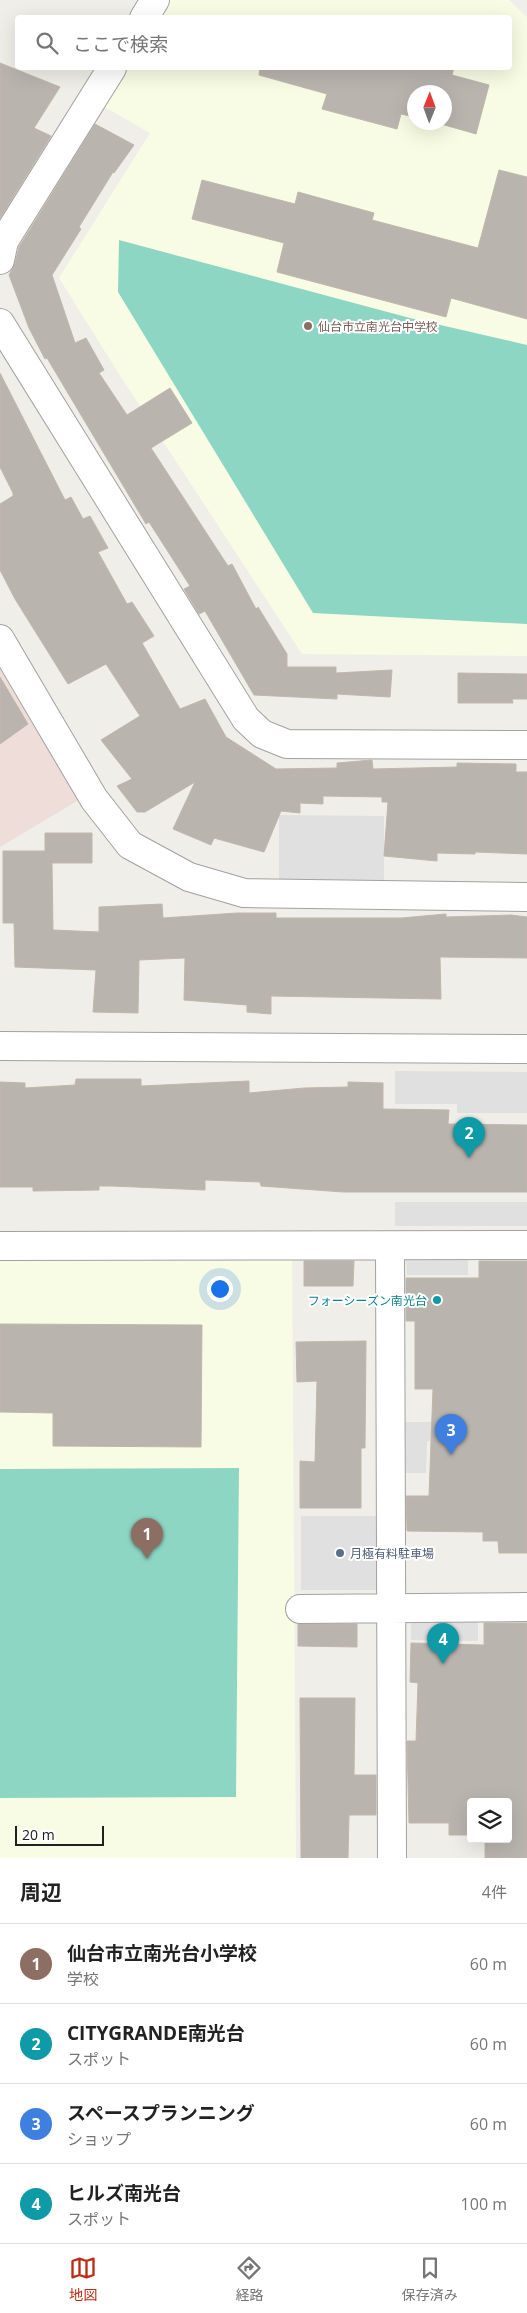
<!DOCTYPE html>
<html lang="ja">
<head>
<meta charset="utf-8">
<style>
  :root { --surface:#fff; --page:#f6f6f6; --text:#222; --muted:#767676; --line:#e0e0e0; --accent:#bb2c15 }
  body { margin:0; font-family:"Open Sans","Noto Sans JP",sans-serif; background:var(--page); color:var(--text) }
  .controls { position:absolute; right:15px; bottom:15px; display:grid; overflow:hidden; border-radius:5px; box-shadow:0 5px 20px #0002 }
  .controls button { width:45px; height:45px; display:grid; place-items:center; padding:0; border:0; border-bottom:1px solid var(--line); background:var(--surface); color:var(--text); font:25px sans-serif }
  .compass { position:absolute; left:407px; top:85px; width:45px; height:45px; border-radius:50%; background:var(--surface); box-shadow:0 5px 20px #0002; rotate:1deg }
  .scale { position:absolute; left:15px; bottom:12px; width:89px; box-sizing:border-box; padding-left:5px; border:2px solid #202020; border-top:0; font-size:14px; line-height:18px; white-space:nowrap; color:#202020; -webkit-text-stroke:4px #fff; paint-order:stroke }
  .you { position:absolute; left:219px; top:1288px; width:18px; height:18px; margin:-12px; border:4px solid #fff; border-radius:50%; background:#1a73e8; box-shadow:0 0 0 8px #1a73e833 }
  .badge { display:grid; place-items:center; width:32px; height:32px; border-radius:50%; background:var(--accent); color:#fff; font-size:16px; font-weight:700 }
  .pin { position:absolute; translate:-50% -41px; filter:drop-shadow(0 1px 2px #0008) }
  .pin::after { content:''; position:absolute; top:26px; width:18px; height:15px; background:inherit; clip-path:polygon(0 0,100% 0,50% 100%) }
  .list { margin:0; padding:0; list-style:none }
  h2 { display:flex; justify-content:space-between; align-items:center; height:65px; margin:0; padding:0 20px; font-size:21px }
  h2 small { font-size:16px; font-weight:400; color:var(--muted) }
  .list li { display:grid; grid-template-columns:32px 1fr auto; gap:15px; align-items:center; box-sizing:border-box; height:80px; padding:0 20px; border-top:1px solid var(--line) }
  .list b { display:block; font-size:19px; white-space:nowrap }
  .list p { margin:0; font-size:16px; white-space:nowrap; color:var(--muted) }
  .list em { font-size:16px; font-style:normal; color:var(--muted) }
  .icon { flex:none; width:28px; height:28px; fill:none; stroke:currentColor; stroke-width:2; stroke-linecap:round; stroke-linejoin:round }
  .map { position:relative; flex:none; width:527px; height:1858px; overflow:hidden }
  .search { position:absolute; background:var(--surface); box-shadow:0 5px 20px #0002; left:15px; right:15px; top:15px; height:55px; display:flex; align-items:center; gap:12px; box-sizing:border-box; padding:0 18px; border-radius:5px; color:var(--muted); font-size:19px }
  .sheet { height:385px; background:var(--surface) }
  nav { display:flex; justify-content:space-around; align-items:center; box-sizing:border-box; height:70px; border-top:1px solid var(--line); background:var(--surface); font-size:14px; color:var(--muted) }
  nav a { display:grid; justify-items:center; gap:2px }
  nav .on { color:var(--accent) }
  .map>svg:first-child { display:block }
  .commercial { fill:#eeddd9 }
  .education { fill:#f9fce4; fill-rule:evenodd }
  .pitch { fill:#8ed6c4 }
  .parking { fill:#e0e0e0 }
  .building { fill:#b9b4ae; stroke:#c0b7ac }
  .lines { fill:none; stroke-linecap:round; stroke-linejoin:round }
  .minor-casing { stroke:#a1a1a1; stroke-width:30 }
  .minor { stroke:#fff; stroke-width:28 }
  .education-dot { fill:#8d6e63; stroke:#fff; stroke-width:2 }
  .culture-dot { fill:#0f9aa8; stroke:#fff; stroke-width:2 }
  .service-dot { fill:#5c6f8a; stroke:#fff; stroke-width:2 }
  .labels { text-anchor:middle; dominant-baseline:central; stroke-width:4; stroke-linejoin:round; paint-order:stroke }
  .education-label { font-size:12px; fill:#785e54; stroke:#fff; text-anchor:start }
  .culture-label { font-size:12px; fill:#0d838f; stroke:#fff; text-anchor:end }
  .service-label { font-size:12px; fill:#4e5e75; stroke:#fff; text-anchor:start }
</style>
</head>
<body>
<div class="map">
<svg width="527" height="1858" viewBox="0 0 527 1858">
  <rect width="100%" height="100%" fill="#f0eee8"/>
  <path class="commercial" d="M0,661L82,798L0,847Z"/>
  <path class="education" d="M168,0H509L527,17V656L302,654L119,374L59,278L150,133L103,106L127,68H510V18L157,17ZM414,92H444V122H414Z
    M292,1257L296,1858H0V1260Z"/>
  <path class="pitch" d="M119,240L410,318L527,345V624L313,613L118,292Z
    M239,1468L236,1797L0,1798V1469Z"/>
  <path class="parking" d="M279,815L384,816V883L279,882Z
    M395,1071L527,1072V1113H457V1104H395Z
    M395,1202H527V1226H395Z
    M406,1256H468V1275H407Z
    M402,1422H446V1441H427L426,1473H401Z
    M301,1516H380V1590H301Z
    M411,1617H478V1641L411,1640Z"/>
  <path class="building" d="M0,63L60,87L34,128L51,136L0,218Z
    M260,68H454L452,75L489,85L476,134L434,122H444V92H414V117L401,114L397,129L322,109L327,94L259,75Z
    M95,124L134,145L114,173L113,172L79,227L81,229L52,275L75,343L86,338L104,370L99,373L127,415L170,388L192,423L151,448L228,566L232,564L256,609L258,607L287,654V667H336V673L392,670L390,697L337,694V699L254,695L205,611L199,614L184,589L190,586L149,522L146,524L47,358L45,359L29,328L9,275L15,263L19,247Z
    M499,170L527,177V319L451,298L446,317L277,272L284,243L192,219L202,180L295,204L298,192L374,213L372,220L478,248Z
    M0,373L65,500L71,497L83,519L90,516L108,548L98,552L127,604L132,602L154,636L142,643L180,709L205,699L226,737L276,769L337,768V763L372,760L373,769L457,767V763L516,764V772H527V854L475,852V854L437,853V861L384,856L388,802H382V797L323,796V804L300,803V813L281,811L264,852L214,838L211,845L173,829L195,782L145,812H137L117,786L132,779L101,740L140,716L106,664L68,684L15,599L0,570V504L13,496V493L0,467Z
    M458,673L527,674V699H512L513,703H458Z
    M0,677L28,724L0,744Z
    M45,833H92V863H52L53,930L99,932V907L162,904L163,918L237,913H276V918H401L446,914V917L511,915L527,917V958L440,957L441,999L271,996V1014L247,1012V1005L184,1000L185,958L139,960L138,1013L93,1012L96,970L15,967L14,923H3V851H45Z
    M76,1079H141V1086L249,1081V1093L304,1088L348,1087V1082L383,1083V1109L449,1110L448,1124L527,1125V1192H343L261,1186L260,1182L205,1180V1190L112,1186H99V1190L33,1191V1187H0V1082L25,1083V1088L75,1085Z
    M304,1261H354L353,1286H304Z
    M479,1261H527V1553H499L498,1541H483V1532L407,1531L406,1496H429L433,1389H415V1321H406V1278H479Z
    M0,1324L202,1325L201,1447L53,1446V1413L0,1412Z
    M366,1341L365,1448H361V1508H300V1461L315,1462L317,1381L297,1382L296,1342Z
    M484,1623H527V1858H485V1839H508V1802H471V1835H449V1823H409L407,1741H416L418,1683L410,1682L411,1643L484,1645Z
    M298,1624H357V1647L298,1646Z
    M300,1698H355L354,1775H376V1815H349L348,1858H301Z"/>
  <g class="lines">
    <defs>
      <path id="minor" d="M144,18L155,0
        M0,260L4,241L112,68
        M0,323L246,719L262,734L287,744L527,745
        M0,639L94,799L130,845L189,877L244,893L527,897
        M0,1046L527,1049
        M0,1246L527,1245
        M390,1246L392,1858
        M300,1609L527,1607"/>
    </defs>
    <use href="#minor" class="minor-casing"/>
    <use href="#minor" class="minor"/>
  </g>
  <circle class="education-dot" cx="308" cy="326" r="5"/>
  <circle class="culture-dot" cx="437" cy="1300" r="5"/>
  <circle class="service-dot" cx="340" cy="1553" r="5"/>
  <g class="labels">
    <g class="education-label">
      <text x="318" y="326">仙台市立南光台中学校</text>
    </g>
    <g class="culture-label">
      <text x="427" y="1300">フォーシーズン南光台</text>
    </g>
    <g class="service-label">
      <text x="350" y="1553">月極有料駐車場</text>
    </g>
  </g>
</svg>
<div class="controls">
<button><svg class="icon" aria-label="layers" viewBox="0 0 24 24"><path d="M12 4l9 5-9 5-9-5zM3 14l9 5 9-5"/></svg></button>
</div>
<svg class="compass" viewBox="-18 -18 36 36"><path d="M0-13l5 13h-10z" fill="#e53935"/><path d="M0 13l5-13h-10z" fill="#767676"/></svg>
<div class="scale">20 m</div>
<div class="you"></div>
<div class="pin badge" style="left:147px;top:1559px;background:#8d6e63">1</div>
<div class="pin badge" style="left:469px;top:1158px;background:#0f9aa8">2</div>
<div class="pin badge" style="left:451px;top:1455px;background:#3f7fe0">3</div>
<div class="pin badge" style="left:443px;top:1664px;background:#0f9aa8">4</div>
<div class="search"><svg class="icon" aria-label="search" viewBox="0 0 24 24"><circle cx="10" cy="10" r="6"/><path d="M15 15l6 6"/></svg>ここで検索</div>
</div>
<section class="sheet">
<h2>周辺<small>4件</small></h2>
<ul class="list">
<li><span class="badge" style="background:#8d6e63">1</span><div><b>仙台市立南光台小学校</b><p>学校</p></div><em>60 m</em></li>
<li><span class="badge" style="background:#0f9aa8">2</span><div><b>CITYGRANDE南光台</b><p>スポット</p></div><em>60 m</em></li>
<li><span class="badge" style="background:#3f7fe0">3</span><div><b>スペースプランニング</b><p>ショップ</p></div><em>60 m</em></li>
<li><span class="badge" style="background:#0f9aa8">4</span><div><b>ヒルズ南光台</b><p>スポット</p></div><em>100 m</em></li>
</ul>
</section>
<nav>
<a class="on"><svg class="icon" aria-label="map" viewBox="0 0 24 24"><path d="M3 6l6-2 6 2 6-2v14l-6 2-6-2-6 2zM9 4v14M15 6v14"/></svg>地図</a>
<a><svg class="icon" aria-label="directions" viewBox="0 0 24 24"><path d="M12 3l9 9-9 9-9-9zM9 14v-3h6M13 9l2 2-2 2"/></svg>経路</a>
<a><svg class="icon" aria-label="saved" viewBox="0 0 24 24"><path d="M7 4h10v16l-5-4-5 4z"/></svg>保存済み</a>
</nav>
</body>
</html>
